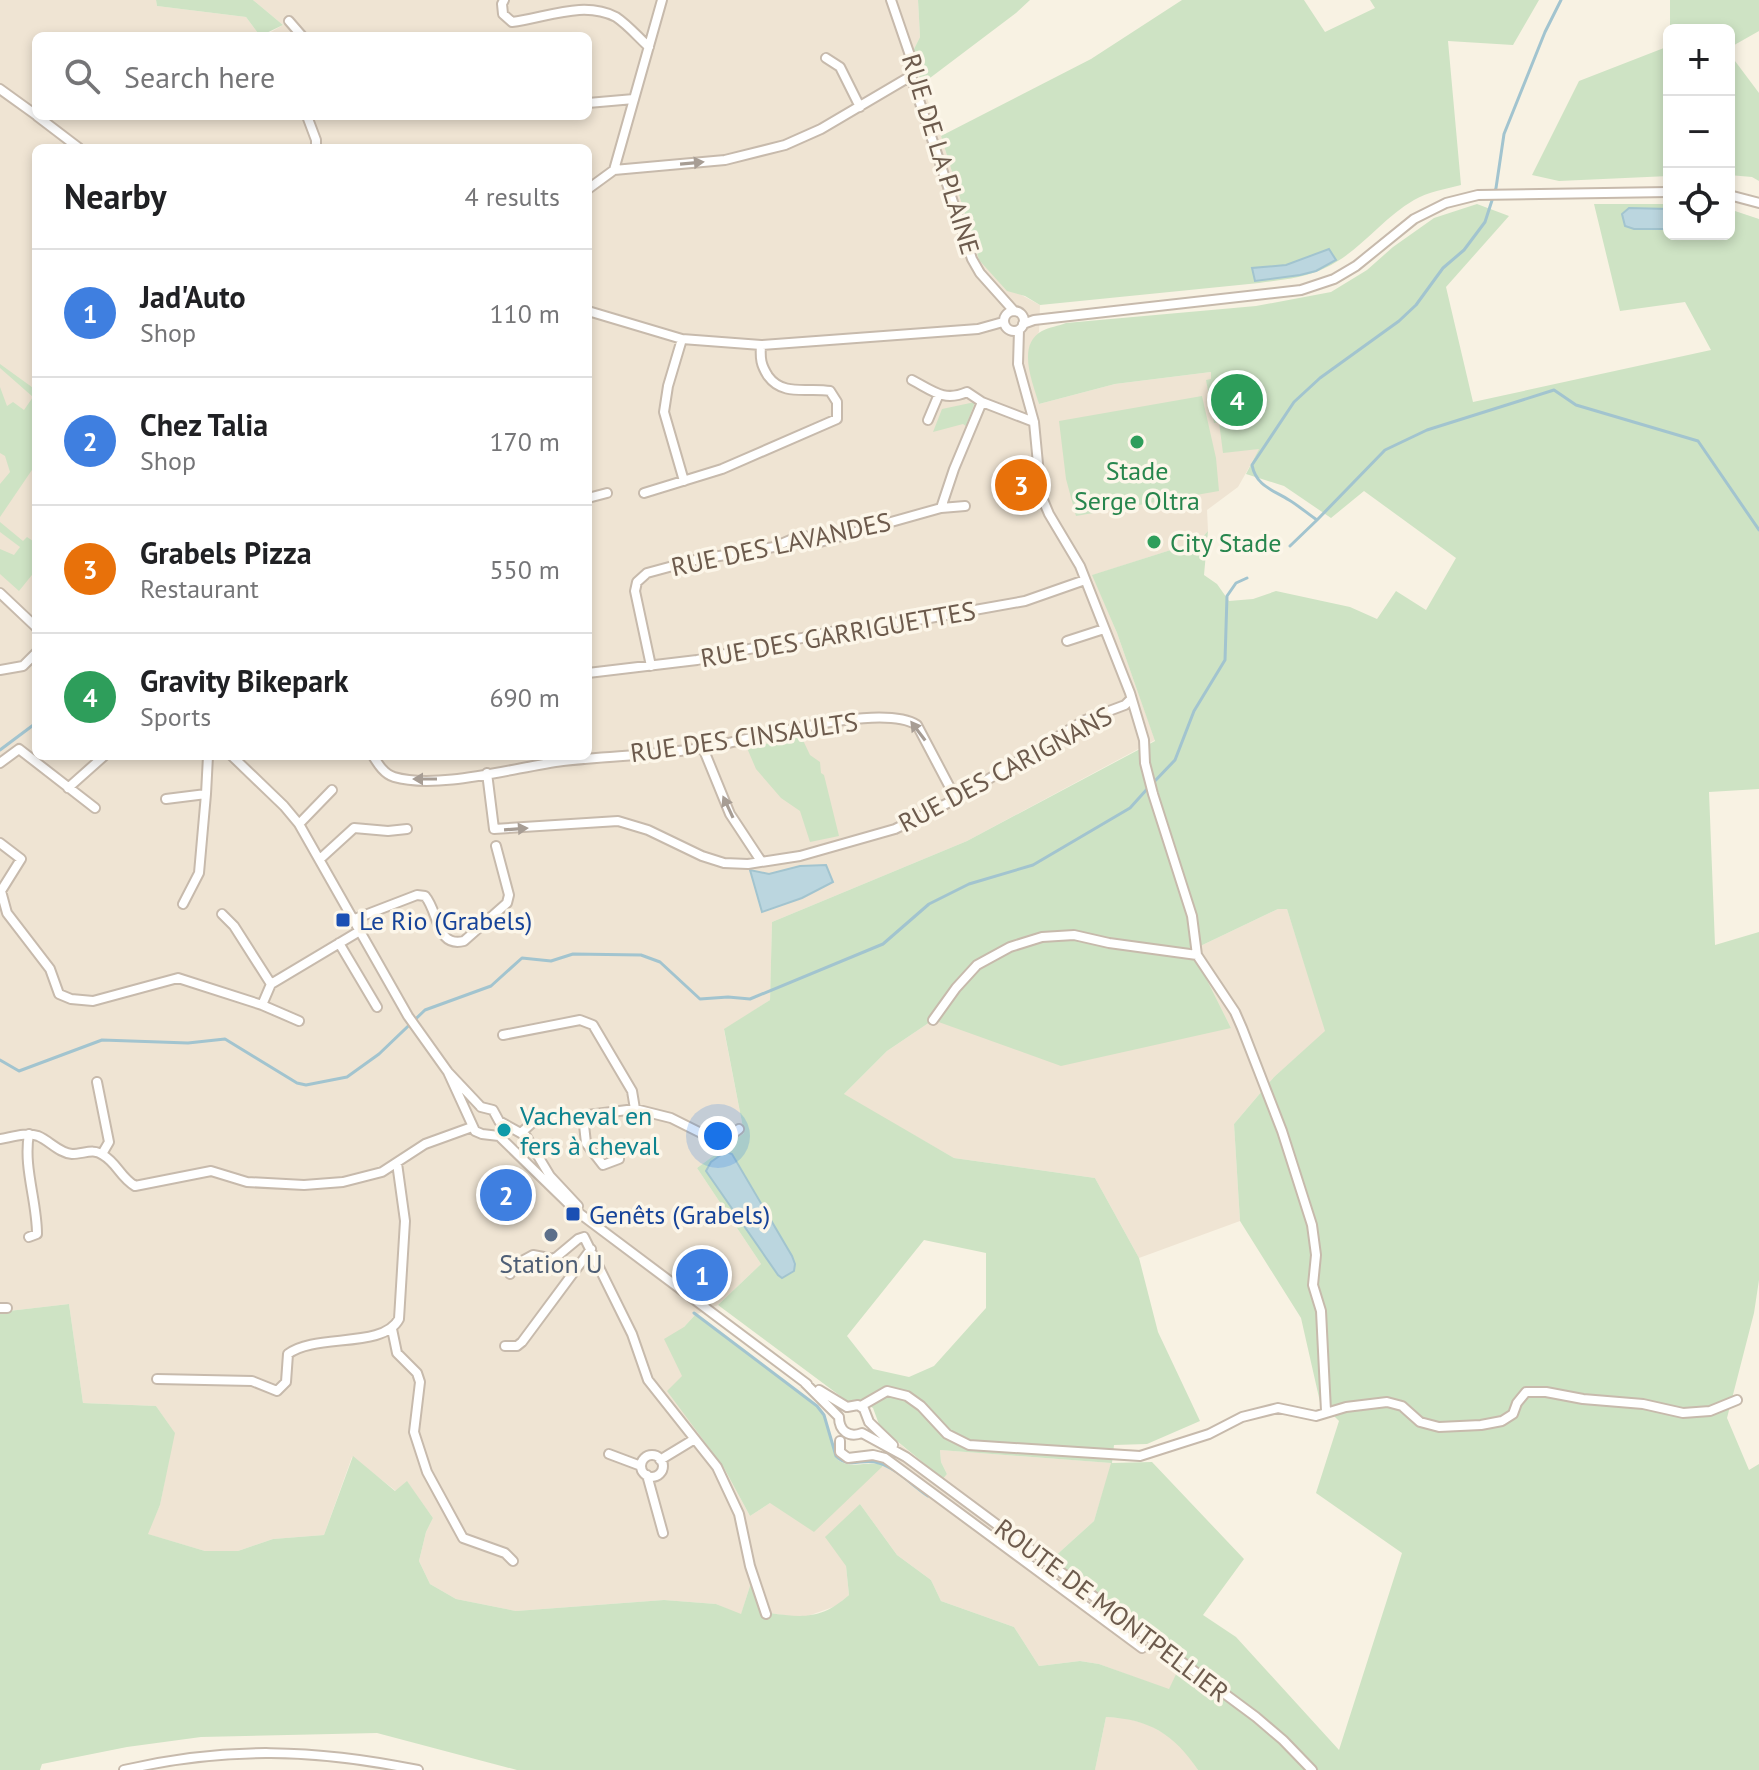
<!DOCTYPE html>
<html lang="en">
<head>
<meta charset="utf-8">
<style>
  :root { --surface:#fff; --page:#f6f6f6; --text:#202124; --muted:#757577; --line:#e0e0e0; --accent:#db2777 }
  body { margin:0; font-family:"PT Sans",sans-serif; background:var(--page); color:var(--text) }
  .controls { position:absolute; right:24px; top:24px; display:grid; overflow:hidden; border-radius:12px; box-shadow:0 4px 12px #0003 }
  .controls button { width:72px; height:72px; display:grid; place-items:center; padding:0; border:0; border-bottom:2px solid var(--line); background:var(--surface); color:var(--text); font:40px sans-serif }
  .you { position:absolute; left:718px; top:1136px; width:28px; height:28px; margin:-20px; border:6px solid #fff; border-radius:50%; background:#1a73e8; box-shadow:0 0 0 12px #1a73e833 }
  .badge { display:grid; place-items:center; width:52px; height:52px; border-radius:50%; background:var(--accent); color:#fff; font-size:26px; font-weight:700 }
  .pin { position:absolute; translate:-50% -50%; border:4px solid #fff; box-shadow:0 2px 8px #0006 }
  .list { margin:0; padding:0; list-style:none }
  h2 { display:flex; justify-content:space-between; align-items:center; height:104px; margin:0; padding:0 32px; font-size:34px }
  h2 small { font-size:26px; font-weight:400; color:var(--muted) }
  .list li { display:grid; grid-template-columns:52px 1fr auto; gap:24px; align-items:center; box-sizing:border-box; height:128px; padding:0 32px; border-top:2px solid var(--line) }
  .list b { display:block; font-size:30px; white-space:nowrap }
  .list p { margin:0; font-size:26px; white-space:nowrap; color:var(--muted) }
  .list em { font-size:26px; font-style:normal; color:var(--muted) }
  .icon { flex:none; width:44px; height:44px; fill:none; stroke:currentColor; stroke-width:2; stroke-linecap:round; stroke-linejoin:round }
  .map { position:relative; flex:none; width:1759px; height:1770px; overflow:hidden }
  .search { position:absolute; background:var(--surface); box-shadow:0 4px 12px #0003; left:32px; top:32px; width:560px; height:88px; display:flex; align-items:center; gap:20px; box-sizing:border-box; padding:0 28px; border-radius:12px; color:var(--muted); font-size:30px }
  .panel { position:absolute; background:var(--surface); box-shadow:0 4px 12px #0003; left:32px; top:144px; width:560px; height:616px; border-radius:12px }
  .map>svg:first-child { display:block }
  .residential { fill:#efe4d3; fill-rule:evenodd }
  .green { fill:#cee3c4; fill-rule:evenodd }
  .water { fill:#bbd6df; stroke:#a2c4cf; stroke-width:2 }
  .lines { fill:none; stroke-linecap:round; stroke-linejoin:round }
  .stream { stroke:#a2c4cf; stroke-width:3 }
  .minor-casing { stroke:#c7baac; stroke-width:12 }
  .minor { stroke:#fff; stroke-width:8 }
  .oneway { fill:#a79d94 }
  .leisure-dot { fill:#2e9e5b; stroke:#fcf6e9; stroke-width:3 }
  .transit-dot { fill:#1a4fb4; stroke:#fcf6e9; stroke-width:3 }
  .culture-dot { fill:#0f9aa8; stroke:#fcf6e9; stroke-width:3 }
  .service-dot { fill:#5c6f8a; stroke:#fcf6e9; stroke-width:3 }
  .labels { text-anchor:middle; dominant-baseline:central; stroke-width:7; stroke-linejoin:round; paint-order:stroke }
  .street-label { font-size:26px; fill:#6d5b4d; stroke:#fcf6e9 }
  .leisure-label { font-size:26px; fill:#27864d; stroke:#fcf6e9 }
  .transit-label { font-size:26px; fill:#164399; stroke:#fcf6e9; text-anchor:start }
  .culture-label { font-size:26px; fill:#0d838f; stroke:#fcf6e9; text-anchor:start }
  .service-label { font-size:26px; fill:#4e5e75; stroke:#fcf6e9 }
</style>
</head>
<body>
<div class="map">
<svg width="1759" height="1770" viewBox="0 0 1759 1770">
  <rect width="100%" height="100%" fill="#f8f2e3"/>
  <path class="residential" d="M0,0H156L157,6L246,17L260,36H36V116H588V36H264L283,25L253,0H918L920,37L911,55L941,136L979,260L1016,292L1040,305L1039,332L1030,345V367L1039,404L1115,384L1211,372L1260,448L1238,487L1207,510L1208,531L1199,541L1093,575L1117,633L1155,740L967,841L772,922L770,1000L724,1030L744,1133L697,1168L761,1264L718,1305L695,1315L684,1327L682,1377L724,1468L750,1516L770,1503L884,1466L900,1444L943,1479L947,1474L941,1462L940,1450L1112,1463L1094,1521L1052,1559L1185,1655L1169,1690L1099,1664L1080,1661L1039,1666L1014,1627L941,1601L931,1580L897,1555L860,1504L846,1566L849,1595L836,1606L802,1618L770,1613L750,1586L741,1615L716,1604L664,1600L516,1611L456,1599L430,1584L419,1561L426,1532L433,1518L407,1482L396,1491L352,1457L324,1535L273,1539L238,1551H205L147,1534L160,1505L174,1432L156,1406L83,1403L69,1304L0,1312ZM36,148H588V756H36Z
    M1278,909H1287L1326,1031L1274,1077L1234,1124L1240,1221L1139,1258L1095,1178L954,1158L843,1095L887,1051L933,1020L1231,1028L1192,950Z
    M1106,1717L1126,1718L1149,1725L1170,1737L1184,1749L1198,1770H1095Z"/>
  <path class="green" d="M156,0H253L283,25L260,36L246,17L157,6Z
    M918,0H1030L1016,13L922,84L911,55L920,37Z
    M1182,0H1304L1325,32L1375,8L1370,0H1539L1513,45L1448,41L1461,185C1445,189 1428,192 1414,200C1381,219 1360,252 1325,268C1305,278 1281,280 1259,283L1040,305L1025,296L1007,291L979,260L941,136L1091,59Z
    M1670,0H1759V31L1729,48V30H1670Z
    M1669,46V176L1559,181L1532,175L1579,81Z
    M1729,53L1759,93V181L1752,177L1729,175Z
    M1477,204L1509,216L1446,287L1473,402L1711,350L1685,302L1620,311L1594,204H1669V234H1729V209L1759,219V789L1709,792L1715,945L1759,932V1280L1754,1313L1727,1418L1749,1470L1759,1464V1770H1198C1174,1734 1149,1719 1106,1717L1095,1770H517L377,1733L201,1737L127,1747L42,1764L40,1770H0V1312L69,1304L83,1403L156,1406L175,1433L160,1505L148,1534L205,1551H238L273,1539L324,1535L353,1456L395,1491L407,1481L433,1518L426,1532L419,1561L430,1584L456,1599L516,1611L664,1600L716,1604L741,1614L750,1586H761L770,1613C804,1618 822,1619 849,1595L846,1566L825,1537L860,1504L897,1555L931,1580L941,1601L1014,1627L1039,1666L1080,1661L1099,1664L1169,1689L1185,1655L1052,1559L1094,1521L1111,1463L940,1450L941,1462L947,1474L943,1479L880,1427L873,1408L861,1401H847L718,1305L761,1264L697,1168L744,1133L724,1029L770,1000L772,922L967,841L1155,741L1117,633L1092,575L1199,541L1208,531L1204,575L1217,584L1229,601L1253,599L1276,591L1350,607L1377,619L1396,591L1426,610L1456,558L1364,491L1331,518L1284,486L1246,474L1259,449L1223,453L1219,422L1214,423L1206,380L1211,379V372L1115,384L1039,404C1033,383 1016,345 1042,331C1049,327 1059,326 1066,323L1256,306L1331,292L1367,270L1393,247L1434,218ZM1278,909H1287L1325,1031L1274,1077L1234,1124L1240,1221L1301,1318L1320,1402L1339,1421L1316,1493L1402,1553L1339,1750L1236,1637L1203,1615L1244,1559L1152,1462L1112,1463L1114,1445L1147,1444L1200,1421L1158,1332L1139,1258L1095,1178L954,1158L844,1094L887,1051L933,1020L1061,1066L1231,1028L1192,950ZM924,1240L986,1253V1308L934,1366L909,1377L873,1369L847,1336Z
    M0,364L36,390V464L0,517V484L10,472L5,456L0,453V387L7,406L13,402L24,410L33,397L0,368Z
    M1202,396L1216,458L1219,491L1076,516L1066,479L1059,421Z
    M975,402L966,426L963,424L933,432L942,409Z
    M0,522L23,541L27,537L36,543V570L19,591L0,574V549L14,555L20,547L0,532Z
    M801,736L810,755L820,762L821,773L824,775L839,836L810,842L800,811L781,798L756,769L747,748Z
    M695,1315L816,1406L823,1415L838,1460C852,1470 868,1460 884,1465L814,1532L770,1503L750,1516L724,1468L667,1391L682,1376L664,1339L684,1327Z"/>
  <path class="water" d="M1629,208L1669,209V229H1634L1625,226L1622,214Z
    M1329,249L1336,260L1316,271L1300,275L1255,281L1252,268L1286,265Z
    M826,865L833,882L802,898L762,912L750,870L769,874L800,866Z
    M725,1152L732,1154L792,1256L795,1264L794,1271L782,1278L778,1275L706,1171L711,1162Z"/>
  <g class="lines">
    <path class="stream" d="M1317,520L1385,450L1427,430L1554,390L1576,405L1698,441L1759,530
      M1290,546L1317,520C1308,514 1299,506 1289,500C1273,490 1256,486 1252,465L1294,402L1320,378L1399,321L1416,305L1443,268L1464,250L1485,222L1496,188L1504,134L1545,32L1561,0
      M0,750L36,723
      M1153,783L1175,760L1194,711L1225,660L1227,596L1236,583L1247,578
      M0,1060L19,1071L102,1040L188,1043L225,1039L297,1083L306,1085L347,1077L379,1054L425,1010L491,986L522,958L551,961L573,954L641,955L660,962L700,999L728,997L750,999L883,944L929,904L969,884L1033,865L1130,808L1148,788
      M694,1313L817,1406L824,1415L836,1456C850,1470 862,1457 879,1463C896,1468 913,1486 928,1496"/>
    <defs>
      <path id="minor" d="M504,0L502,4L503,14L512,22C546,18 583,0 616,17C628,25 638,37 649,47
        M891,0L915,70L911,76L972,259L980,273L1014,311
        M289,21L302,36
        M826,58L840,67L860,107
        M0,89L36,115
        M588,103L634,99
        M37,116L79,148
        M307,116L316,140V148
        M614,170L662,0
        M588,189L614,170L725,160L785,145L821,129L911,76
        M1729,195L1759,203
        M1004 321a10 10 0 1 1 20 0a10 10 0 1 1-20 0Z
        M588,311L682,339L761,345L978,329L1003,322
        M1023,324L1034,320L1301,290L1334,279L1356,266L1414,219L1446,203L1478,195L1669,192
        M1019,330L1018,364L1034,422L1041,495L1049,514L1080,566L1130,693L1144,740L1145,763L1153,794L1192,916L1197,955L1235,1012L1242,1028L1282,1131L1312,1225L1316,1255L1313,1285L1321,1311L1326,1411
        M682,339L668,386L664,412L684,481
        M912,380C933,391 944,402 967,392L982,402L1034,422
        M928,420L939,394
        M644,493L722,469L837,419V402L830,391C808,387 783,397 768,376C761,365 760,359 761,345
        M588,498L607,493
        M941,508L954,469L982,402
        M0,593L36,627
        M1067,641L1104,629
        M651,666L635,591L637,582L647,573L695,560L774,547L802,535L820,542L941,508L965,506
        M0,670L23,666L36,653
        M588,673L697,660L840,630L924,619L1025,601L1085,580
        M703,748L730,814L761,861
        M232,756L284,806L299,824L408,1016L448,1072L481,1107
        M373,756C378,764 384,774 394,777C438,790 516,767 563,761C609,756 656,755 703,748C749,741 880,701 917,725L956,799
        M0,763L19,749L95,808
        M487,773L494,829L618,821L648,830L702,856L724,863L748,864L800,856L895,829L956,799L1085,720L1125,705L1131,699
        M68,788L104,756
        M166,799L206,794L208,756
        M299,824L332,790
        M0,843L21,859L1,891L7,913L50,969L59,994L71,999L93,1001L178,978L262,1005L299,1021
        M320,859L354,828L388,831L407,829
        M183,904L199,873L206,794
        M222,914L234,926L271,984
        M352,920L417,895L425,896C439,912 436,948 464,941L507,903L509,895L496,846
        M339,943L377,1007
        M262,1005L271,984L358,932
        M933,1020L956,988L977,965L1010,947L1042,937L1074,935L1109,943L1197,955
        M503,1035L580,1020L593,1025L632,1091L635,1109
        M448,1072L475,1131L482,1134L499,1136L575,1210L807,1384
        M97,1082L109,1142L102,1154
        M481,1107L493,1110L499,1121
        M583,1116L586,1143L603,1165L619,1159
        M499,1121L526,1136L550,1176L578,1206
        M522,1132L533,1122L635,1109L671,1118L721,1143L739,1129
        M0,1139C12,1137 26,1132 38,1136C50,1141 59,1153 72,1154C84,1154 93,1148 103,1155C117,1163 120,1177 135,1186L211,1171L247,1182L304,1185L343,1182L382,1172L425,1144L472,1127
        M29,1237L37,1234C37,1201 23,1167 29,1134
        M584,1237L632,1334L648,1380L717,1467L739,1514L750,1566L766,1614
        M510,1274L511,1267L533,1255L554,1259L578,1239L584,1237
        M0,1308H7
        M392,1329L397,1353L417,1373L420,1382L414,1432L427,1472L463,1538L505,1553L513,1561
        M505,1346H517L522,1342L591,1249
        M157,1379L252,1381L277,1391L286,1382L288,1354C315,1333 383,1349 399,1319L405,1221L397,1163
        M805,1383L839,1417C839,1431 849,1438 862,1433L906,1457L1256,1717L1283,1740L1312,1770
        M819,1390L847,1407L858,1405L864,1409L869,1422L893,1445
        M861,1406L887,1391L907,1396L921,1406L947,1434L969,1445L1140,1456L1209,1434L1242,1417L1278,1408L1316,1416L1346,1407L1387,1402L1402,1406L1420,1422L1439,1427L1481,1425L1502,1421L1513,1414L1517,1403L1526,1392H1546L1583,1399L1643,1404L1683,1413L1710,1411L1737,1400
        M840,1441V1452L848,1458L873,1455L885,1458L1142,1648
        M609,1454L641,1466
        M641 1466a11 11 0 1 1 22 0a11 11 0 1 1-22 0Z
        M660,1460L693,1440
        M647,1475L663,1533
        M124,1770C225,1746 316,1749 418,1770"/>
    </defs>
    <use href="#minor" class="minor-casing"/>
    <use href="#minor" class="minor"/>
  </g>
  <defs><path id="oneway-solid" d="M-6-.8H1V-3.2L6.5 0L1 3.2V.8H-6Z" transform="scale(2)"/></defs>
  <g class="oneway">
    <use href="#oneway-solid" transform="translate(692 163) rotate(-5)"/>
    <use href="#oneway-solid" transform="translate(918 731) rotate(-127)"/>
    <use href="#oneway-solid" transform="translate(425 779) rotate(180)"/>
    <use href="#oneway-solid" transform="translate(728 807) rotate(-115)"/>
    <use href="#oneway-solid" transform="translate(516 829) rotate(-4)"/>
  </g>
  <g class="leisure-dot">
    <circle cx="1137" cy="442" r="8"/>
    <circle cx="1154" cy="542" r="8"/>
  </g>
  <g class="transit-dot">
    <rect x="335" y="912" width="16" height="16" rx="4"/>
    <rect x="565" y="1206" width="16" height="16" rx="4"/>
  </g>
  <circle class="culture-dot" cx="504" cy="1130" r="8"/>
  <circle class="service-dot" cx="551" cy="1235" r="8"/>
  <g class="labels">
    <g class="street-label">
      <text transform="translate(941 154) rotate(73)">RUE DE LA PLAINE</text>
      <text transform="translate(781 544) rotate(-12)">RUE DES LAVANDES</text>
      <text transform="translate(838 634) rotate(-10)">RUE DES GARRIGUETTES</text>
      <text transform="translate(744 737) rotate(-8)">RUE DES CINSAULTS</text>
      <text transform="translate(1005 769) rotate(-28)">RUE DES CARIGNANS</text>
      <text transform="translate(1112 1610) rotate(37)">ROUTE DE MONTPELLIER</text>
    </g>
    <g class="leisure-label">
      <text x="1137" y="470">Stade<tspan x="1137" dy="30">Serge Oltra</tspan></text>
      <text x="1170" y="542" text-anchor="start">City Stade</text>
    </g>
    <g class="transit-label">
      <text x="359" y="920">Le Rio (Grabels)</text>
      <text x="589" y="1214">Genêts (Grabels)</text>
    </g>
    <g class="culture-label">
      <text x="520" y="1115">Vacheval en<tspan x="520" dy="30">fers à cheval</tspan></text>
    </g>
    <g class="service-label">
      <text x="551" y="1263">Station U</text>
    </g>
  </g>
</svg>
<div class="controls">
<button>+</button>
<button>−</button>
<button><svg class="icon" aria-label="locate" viewBox="0 0 24 24"><circle cx="12" cy="12" r="6"/><path d="M12 2v4M12 18v4M2 12h4M18 12h4"/></svg></button>
</div>
<div class="you"></div>
<div class="pin badge" style="left:702px;top:1275px;background:#3f7fe0">1</div>
<div class="pin badge" style="left:506px;top:1195px;background:#3f7fe0">2</div>
<div class="pin badge" style="left:1021px;top:485px;background:#e8710a">3</div>
<div class="pin badge" style="left:1237px;top:400px;background:#2e9e5b">4</div>
<div class="search"><svg class="icon" aria-label="search" viewBox="0 0 24 24"><circle cx="10" cy="10" r="6"/><path d="M15 15l6 6"/></svg>Search here</div>
<section class="panel">
<h2>Nearby<small>4 results</small></h2>
<ul class="list">
<li><span class="badge" style="background:#3f7fe0">1</span><div><b>Jad'Auto</b><p>Shop</p></div><em>110 m</em></li>
<li><span class="badge" style="background:#3f7fe0">2</span><div><b>Chez Talia</b><p>Shop</p></div><em>170 m</em></li>
<li><span class="badge" style="background:#e8710a">3</span><div><b>Grabels Pizza</b><p>Restaurant</p></div><em>550 m</em></li>
<li><span class="badge" style="background:#2e9e5b">4</span><div><b>Gravity Bikepark</b><p>Sports</p></div><em>690 m</em></li>
</ul>
</section>
</div>
</body>
</html>
